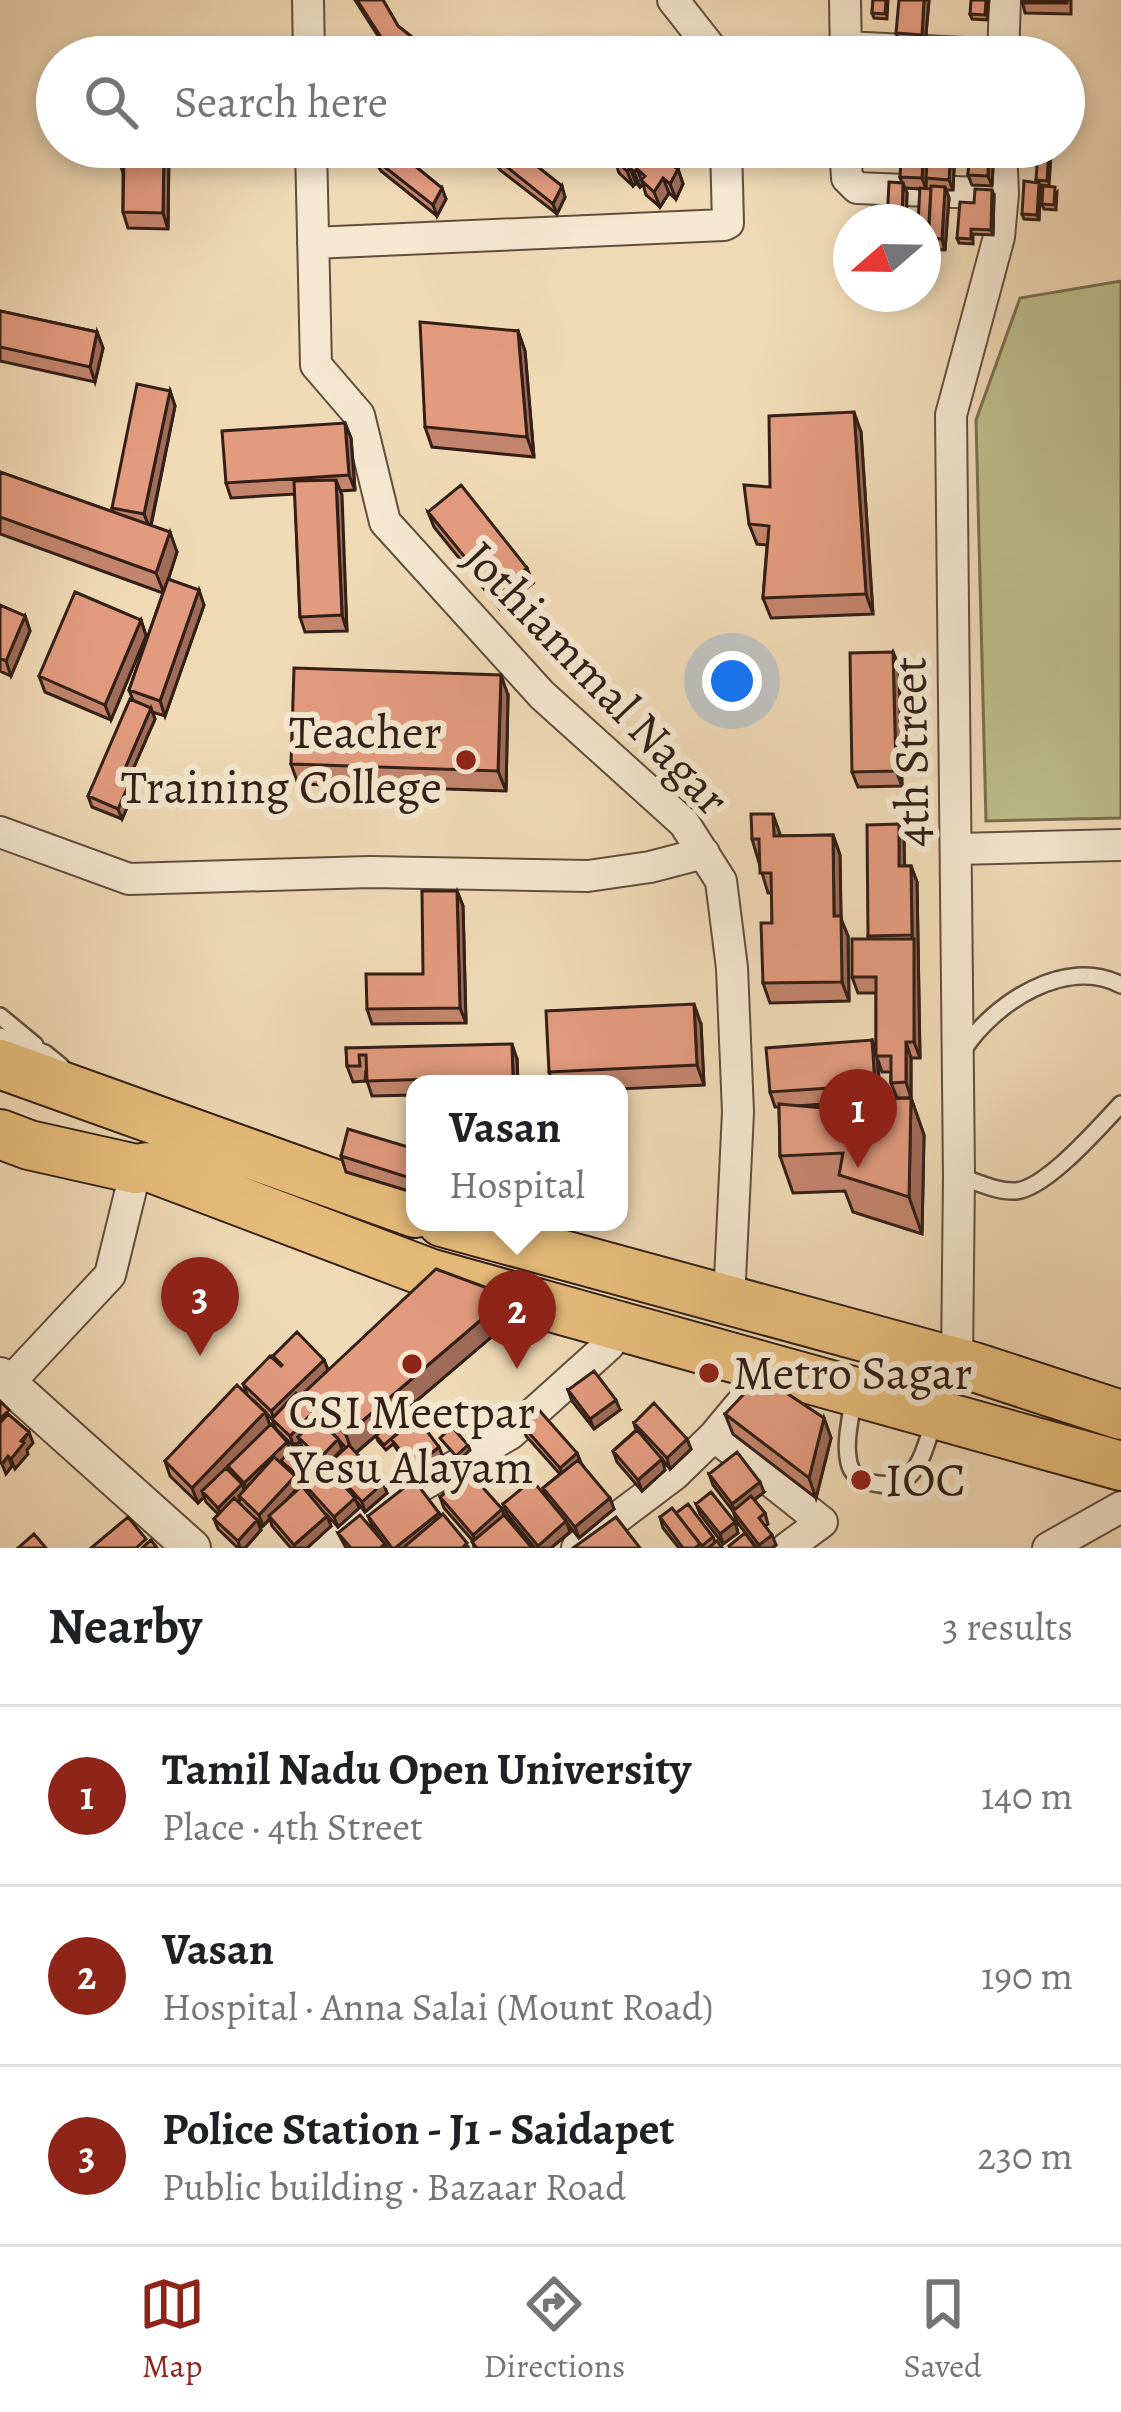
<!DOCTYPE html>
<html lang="en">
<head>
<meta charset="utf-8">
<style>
  :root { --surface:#fff; --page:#f6f6f6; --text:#202124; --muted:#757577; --line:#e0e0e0; --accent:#8f2418 }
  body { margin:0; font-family:Alegreya,serif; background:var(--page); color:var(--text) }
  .compass { position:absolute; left:833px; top:204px; width:108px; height:108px; border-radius:50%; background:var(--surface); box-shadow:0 6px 18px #0003; rotate:250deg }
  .you { position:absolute; left:732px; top:681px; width:42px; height:42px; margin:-30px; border:9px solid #fff; border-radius:50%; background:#1a73e8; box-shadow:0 0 0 18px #1a73e833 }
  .badge { display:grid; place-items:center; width:78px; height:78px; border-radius:50%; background:var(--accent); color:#fff; font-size:39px; font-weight:700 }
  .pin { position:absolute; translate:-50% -99px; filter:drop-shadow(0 3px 6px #0008) }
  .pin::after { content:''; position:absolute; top:63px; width:42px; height:36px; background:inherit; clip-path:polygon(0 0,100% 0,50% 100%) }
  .popup { position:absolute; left:406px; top:1075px; width:222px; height:156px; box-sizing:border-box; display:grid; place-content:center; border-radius:24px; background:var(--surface); filter:drop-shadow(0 3px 9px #0005); font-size:39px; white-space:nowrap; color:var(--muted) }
  .popup b { font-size:45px; color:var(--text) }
  .popup::after { content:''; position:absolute; left:50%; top:100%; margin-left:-24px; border:24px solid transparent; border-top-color:var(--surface) }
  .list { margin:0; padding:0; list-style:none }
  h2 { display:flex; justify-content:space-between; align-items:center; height:156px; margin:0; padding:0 48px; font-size:51px }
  h2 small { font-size:39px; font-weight:400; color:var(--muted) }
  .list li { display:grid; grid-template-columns:78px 1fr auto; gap:36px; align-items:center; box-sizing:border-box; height:180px; padding:0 48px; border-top:3px solid var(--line) }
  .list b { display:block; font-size:45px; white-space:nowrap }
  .list p { margin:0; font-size:39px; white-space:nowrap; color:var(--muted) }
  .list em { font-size:39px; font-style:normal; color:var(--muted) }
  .icon { flex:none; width:66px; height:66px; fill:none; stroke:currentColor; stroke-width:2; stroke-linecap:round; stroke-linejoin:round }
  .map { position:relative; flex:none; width:1121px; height:1548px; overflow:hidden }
  .search { position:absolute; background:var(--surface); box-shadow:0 6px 18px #0003; left:36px; right:36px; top:36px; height:132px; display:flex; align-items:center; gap:30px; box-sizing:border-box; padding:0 42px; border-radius:66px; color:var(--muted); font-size:45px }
  .sheet { height:696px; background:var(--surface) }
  nav { display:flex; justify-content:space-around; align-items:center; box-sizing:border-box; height:168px; border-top:3px solid var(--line); background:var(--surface); font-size:33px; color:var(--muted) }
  nav a { display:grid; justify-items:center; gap:6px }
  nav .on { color:var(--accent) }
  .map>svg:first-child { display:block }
  .green { fill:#bdbe8b; stroke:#786e50; stroke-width:3 }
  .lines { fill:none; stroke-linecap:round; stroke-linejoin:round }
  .service-casing { stroke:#624e3e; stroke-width:20 }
  .minor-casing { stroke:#624e3e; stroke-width:34 }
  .tertiary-casing { stroke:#624e3e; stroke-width:40 }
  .primary-casing { stroke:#331f16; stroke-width:52 }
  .service { stroke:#f5e7d0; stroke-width:15 }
  .minor { stroke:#f5e7d0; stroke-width:30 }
  .tertiary { stroke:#f5e7d0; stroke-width:36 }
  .primary { stroke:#e8bd7b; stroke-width:48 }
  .wall { fill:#c3856d; stroke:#331f16; stroke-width:3; fill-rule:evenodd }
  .shaded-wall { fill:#9f6c59; stroke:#331f16; stroke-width:3 }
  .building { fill:#e39b7f; stroke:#331f16; stroke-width:3 }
  .poi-dot { fill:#8f2418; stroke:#f5e7d0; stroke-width:4.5 }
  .labels { text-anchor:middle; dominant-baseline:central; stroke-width:12; stroke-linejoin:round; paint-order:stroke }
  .street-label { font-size:48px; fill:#331f16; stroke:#f5e7d0 }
  .poi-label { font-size:48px; fill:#331f16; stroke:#f5e7d0; text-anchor:start }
</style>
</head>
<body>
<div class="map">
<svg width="1121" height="1548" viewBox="0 0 1121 1548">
  <rect width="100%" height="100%" fill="#f0dab6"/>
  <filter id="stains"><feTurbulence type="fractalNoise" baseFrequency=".00167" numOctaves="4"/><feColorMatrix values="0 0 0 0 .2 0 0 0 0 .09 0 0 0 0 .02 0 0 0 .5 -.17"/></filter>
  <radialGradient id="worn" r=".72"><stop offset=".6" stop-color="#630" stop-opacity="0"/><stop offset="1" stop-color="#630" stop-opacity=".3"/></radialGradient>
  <path class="green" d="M1121,281V818L986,821L976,420L1020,298Z"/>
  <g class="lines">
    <defs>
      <path id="service" d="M0,1016L35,1045
        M0,1036L45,1053L61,1066
        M964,1049C994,1003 1066,956 1121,985
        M959,1176C977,1182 997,1192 1016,1191C1047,1188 1100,1126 1121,1104
        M854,1396C851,1416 844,1443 849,1463C852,1475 859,1478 869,1482C917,1496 923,1452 935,1418"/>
      <path id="minor" d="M308,0L309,57
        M673,0L718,57
        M845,0L846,57
        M846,47L1003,55
        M1003,57L1005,0
        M311,147L316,365L359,415L385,522L542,695L684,823L721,881L732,968L738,1112L729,1300
        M845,147L847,178L857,188L1003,194
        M313,243L724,225L728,223L726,147
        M0,832L129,879L370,872L588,876L650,867L704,853
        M957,849L1119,845
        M957,1362L959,1176L951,415L999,237L1003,194L1001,147
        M8,1384L110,1275L136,1169
        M714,1436L822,1522L787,1548
        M315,1548L510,1434L609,1345
        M577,1548L674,1475L714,1436L754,1388
        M1048,1548L1121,1507"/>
      <path id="tertiary" d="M0,1376L192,1548"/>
      <path id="primary" d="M0,1064L415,1213
        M0,1134L29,1145L136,1169L149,1167L429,1273L1121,1466
        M442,1222L974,1367L1121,1415"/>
    </defs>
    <use href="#service" class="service-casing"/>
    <use href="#minor" class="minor-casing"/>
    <use href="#tertiary" class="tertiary-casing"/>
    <use href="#primary" class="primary-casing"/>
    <use href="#service" class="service"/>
    <use href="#minor" class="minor"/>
    <use href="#tertiary" class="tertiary"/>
    <use href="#primary" class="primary"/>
  </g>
  <path class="wall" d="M355,0H383L398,26L437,57H397L385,47Z
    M873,0H888L887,19L874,18L872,13Z
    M929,0L925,45L900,43L896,33Z
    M989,0L987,20L972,19L970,14Z
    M1022,0H1071V14L1025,13Z
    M169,147L168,229L128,228L123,212V173L118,157Z
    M366,147H392L446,199L437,216L381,171Z
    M486,147H513L565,197L557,214L500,170Z
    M603,147H647L655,156L678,169L683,184L676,199L669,193L660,207L646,195L643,184L640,187L636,183L633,186L619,173L614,157Z
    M955,147L953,190H946L949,198L945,250L932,249L928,238V233L923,232L920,189L905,188L907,193L906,222H887L902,183L900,177Z
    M970,147H994L992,186L972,185L968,175Z
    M1049,150L1051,155L1049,186L1040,185L1039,220L1024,219L1022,214L1037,182L1036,180Z
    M1057,192L1056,210L1044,209L1042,204Z
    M994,195L993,235L973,234V244L959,243L957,238L974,203Z
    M0,311L97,332L103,348L95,382L0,361Z
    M518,331L525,351L534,457L432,447L425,427Z
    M170,391L175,406L151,526L177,552L168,579L204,605L165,716L152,712L155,719L130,776L136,787L122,819L92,807L88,796L133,700L129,690L163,593L0,534V472L113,512L112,508Z
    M345,423L351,438L355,490L340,491L347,631L305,632L300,617L295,494L231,498L226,483Z
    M861,432L873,614L771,618L763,598L767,545L757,544L749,524L770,487Z
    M428,512L533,583L500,609L434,527Z
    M0,605L25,616L30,631L11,676L0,671Z
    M141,620L146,636L111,720L45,692L39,676Z
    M893,652L899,667L902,786L858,787L852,772Z
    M508,695L506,791L298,784L291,764Z
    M899,824L904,840V866H911L917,882L920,1058H911V1098H897L891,1083V1072H882L878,1060L880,1099L911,1098L924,1135L922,1234L853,1212L845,1191L793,1193L780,1156L779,1107H775L770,1092L872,1040L876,1053V993H858L852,977L869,939L868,936ZM872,1101V1106L842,1103ZM824,1104L822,1108L797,1106Z
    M833,835L840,855L841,919L848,936L849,1001L770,1003L763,983L772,923V893H768L752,839L780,836Z
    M457,891L463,906L466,1023L372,1024L367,1009L423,974Z
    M701,1024L704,1085L619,1089V1084H553L549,1072Z
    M346,1048L517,1059L518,1084H415V1095L372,1096L367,1081L366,1070L365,1081L353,1082L347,1066Z
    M415,1149V1193L346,1172L341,1156Z
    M516,1316L408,1408L443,1457L417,1478L393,1444L386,1450L378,1441L376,1436L380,1432L356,1453L383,1483L387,1493L365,1512L357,1502L359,1508L338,1527L326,1514L331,1526L307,1548H291L272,1526L270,1519L263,1526L258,1521L261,1530L245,1548H238L218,1529L214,1519L218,1514L206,1502L204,1497L198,1503L170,1476L165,1461L247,1394L243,1384L275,1361L273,1356L324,1360L328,1370ZM306,1391L312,1408L301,1397ZM253,1400L272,1419L276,1429L293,1446L290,1450L270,1425L265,1412ZM316,1414L346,1448L330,1462L342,1449L338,1439L318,1419ZM300,1441L302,1448L322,1467L319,1469L318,1464L296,1444ZM296,1478L304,1485L307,1492L289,1498L299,1486Z
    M568,1390L620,1410L594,1429L572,1401Z
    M725,1414L824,1418L831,1438L816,1498L733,1434Z
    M634,1423L687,1439L691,1449L670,1469L662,1459L665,1470L642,1491L617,1462L613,1451L636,1430Z
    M522,1425L577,1453L581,1463L614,1509L579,1538L567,1523L570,1532L551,1548H535L507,1514L503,1504L547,1498L543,1488L560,1474L526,1436Z
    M709,1474L764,1492L754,1500L765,1513L768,1524L765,1526L776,1545L772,1548H757L737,1522L733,1511L713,1485Z
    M440,1497L504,1515L532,1548H474L473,1541L444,1508Z
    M696,1504L735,1522L738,1533L723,1544L700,1514Z
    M677,1514L713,1537L715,1542L722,1548H679L663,1528L660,1517Z
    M368,1516H441L469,1548H388L385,1544L386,1548H346L338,1533L384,1543L372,1526Z"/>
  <path class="shaded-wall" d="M924,0H929L925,45L922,35Z
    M164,147H169L168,229L163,213Z
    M924,147H928L926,189L922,178Z
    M951,147H955L953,190L949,180Z
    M989,147H994L992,186L988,176Z
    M630,168L636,183L633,186L627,171Z
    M637,169L643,184L640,187L634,172Z
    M678,169L683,184L676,199L670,184Z
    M663,178L669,193L660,207L654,192Z
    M903,183L907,193L906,222H902Z
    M1039,183L1041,188L1039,220L1037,215Z
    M562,186L565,197L557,214L553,204Z
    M945,187L949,198L945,250L942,239Z
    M442,188L446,199L437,216L433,205Z
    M992,190L994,195L993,235L991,230Z
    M518,331L525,351L534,457L527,437Z
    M97,332L103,348L95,382L90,367Z
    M170,391L175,406L150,529L144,514Z
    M854,412L861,432L873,614L866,594Z
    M345,423L351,438L355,490L349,475Z
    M336,480L342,495L347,631L342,615Z
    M170,532L177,552L164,593L156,573Z
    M527,568L533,583L500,609L495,594Z
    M199,590L204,605L165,716L160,701Z
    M25,616L30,631L11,676L6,661Z
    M141,620L146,636L111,720L105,705Z
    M893,652L899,667L902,786L896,771Z
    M501,675L508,695L506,791L498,771Z
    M151,708L155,719L127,783L123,773Z
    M132,777L136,787L122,819L118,809Z
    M773,814L780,834L781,856L774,836Z
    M899,824L904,840L905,882L899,866Z
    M833,835L840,855L841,919L848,936L849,1001L842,982L834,916Z
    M911,866L917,882L920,1058L914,1042Z
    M457,891L463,906L466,1023L460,1008Z
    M694,1004L701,1024L704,1085L697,1065Z
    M872,1040L877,1056L880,1100L875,1085Z
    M906,1042L911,1058V1098L906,1082Z
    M512,1044L517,1059L518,1084H515L513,1077Z
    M911,1098L924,1135L922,1234L909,1197Z
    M509,1296L516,1316L353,1455L346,1435Z
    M324,1360L328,1370L275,1421L271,1411Z
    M616,1400L620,1410L594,1429L590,1419Z
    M315,1410L319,1421L298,1437L300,1441L294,1447L290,1436Z
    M265,1412L271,1428L228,1466L229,1471L202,1491L204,1497L198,1503L192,1488Z
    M824,1418L831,1438L816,1498L809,1478Z
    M29,1432L33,1443L27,1450L28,1454L15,1469L11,1459Z
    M338,1439L342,1449L323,1469L320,1458Z
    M687,1439L691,1449L670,1469L667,1458Z
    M287,1442L291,1452L247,1494L244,1483Z
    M468,1445L470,1450L458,1461L456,1456Z
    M439,1447L443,1457L417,1478L414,1467Z
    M577,1453L581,1463L564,1479L560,1468Z
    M8,1456L12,1466L6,1474L2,1464Z
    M662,1459L665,1470L642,1491L638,1480Z
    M318,1464L319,1469L304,1485L303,1480Z
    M295,1476L299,1486L263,1526L259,1515Z
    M760,1482L764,1492L736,1514L732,1504Z
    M383,1483L387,1493L365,1512L362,1502Z
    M242,1484L246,1495L239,1496L240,1500L222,1518L218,1508Z
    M355,1498L359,1508L338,1527L334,1517Z
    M610,1498L614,1509L579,1538L575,1527Z
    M502,1509L506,1520L477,1545L473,1535Z
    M439,1513L443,1523L412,1548H395Z
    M327,1516L331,1526L307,1548H295L294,1545Z
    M257,1520L261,1530L245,1548H240L238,1541Z
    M566,1521L570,1532L551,1548H538V1546Z
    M735,1522L738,1533L723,1544L720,1534Z
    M772,1535L776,1545L772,1548H760L759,1545Z"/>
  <path class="building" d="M357,0H383L398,26L437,57H406L381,37Z
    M873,0H886L885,14L872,13Z
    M899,0H924L922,35L896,33Z
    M971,0H986L985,15L970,14Z
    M1022,0H1067V3H1022Z
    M888,45L900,46L899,57H872L873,46L888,48Z
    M118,147H164L163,213L123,212L124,158L118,157Z
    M369,147H392L442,188L433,205L377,161Z
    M489,147H513L562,186L553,204L497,159Z
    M613,147H647L655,156L678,169L670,184L663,178L654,192L641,180L645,176L637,169L634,172L630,168L627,171L613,158L618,152Z
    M902,147H924L922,178L900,177Z
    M928,147H951L949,180L926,178Z
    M970,147H989L988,176L968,175Z
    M1038,149L1049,150L1047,181L1036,180Z
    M1024,181L1039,183L1037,215L1022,214Z
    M889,182L903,183L902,222H887Z
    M931,186L945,187L942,239L928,238Z
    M1043,186L1055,187L1054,205L1042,204Z
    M920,188L931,189L929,227H923V222H918Z
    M975,189L992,190L991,230L971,229V239L957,238L960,202L974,203Z
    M0,311L97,332L90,367L0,347Z
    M420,322L518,331L527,437L425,427Z
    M137,384L170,391L144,514L112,508Z
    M854,412L866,594L763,598L769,526L749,524L744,485L770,487L769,416Z
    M345,423L349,475L226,483L222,431Z
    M0,472L170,532L156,573L0,517Z
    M336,480L342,615L300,617L294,481Z
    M461,485L527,568L495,594L428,512Z
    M168,579L199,590L160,701L129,690Z
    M75,592L141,620L105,705L39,676Z
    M0,605L25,616L6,661L0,658Z
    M893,652L896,771L852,772L850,653Z
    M294,668L501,675L498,771L291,764Z
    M130,699L151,708L123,773L132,777L118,809L88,796Z
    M751,814H773L774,836L833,835L834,916H841L842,982L763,983L761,923H772L771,873H760L759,839H752Z
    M899,824V866H911L912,935L868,936L867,825Z
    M422,891H457L460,1008L367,1009L366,974H423Z
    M852,939H914V1042H906V1082L891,1083V1056H876V977H852Z
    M694,1004L697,1065L549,1072L546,1011Z
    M872,1040L875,1085L770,1092L766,1048Z
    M512,1044L513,1077L367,1081L366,1055H359L360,1066H347L346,1048Z
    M911,1098L909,1197L839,1175L843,1153L780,1156L779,1104L822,1108L825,1101L872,1106V1099Z
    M348,1129L415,1149V1172H413L410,1178L341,1156Z
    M436,1269L509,1296L346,1435L306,1391Z
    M297,1332L324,1360L271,1411L243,1384L270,1356L281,1366L282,1365L273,1356Z
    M594,1371L616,1400L590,1419L568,1390Z
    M761,1376L824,1418L809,1478L725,1414Z
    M237,1385L265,1412L192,1488L165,1461Z
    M296,1393L315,1410L290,1436L272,1419Z
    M0,1401L9,1410L0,1419Z
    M654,1403L687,1439L667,1458L634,1423Z
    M407,1407L416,1417L384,1445L376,1436Z
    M539,1410L577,1453L560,1468L522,1425Z
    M8,1414L29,1432L21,1441L24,1443L11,1459L8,1456L2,1464L0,1462V1423Z
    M317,1418L338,1439L320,1458L298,1437Z
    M417,1418L439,1447L414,1467L391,1439Z
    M271,1424L287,1442L244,1483L228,1466Z
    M452,1427L468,1445L456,1456L440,1438Z
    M637,1430L662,1459L638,1480L613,1451Z
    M295,1444L318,1464L303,1480L281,1461Z
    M349,1445L383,1483L362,1502L328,1464Z
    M737,1452L760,1482L732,1504L709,1474Z
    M274,1457L295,1476L259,1515L239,1496Z
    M578,1460L610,1498L575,1527L543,1488Z
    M325,1465L355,1498L334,1517L304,1484Z
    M226,1468L242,1484L218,1508L202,1491Z
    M469,1472L502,1509L473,1535L440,1497Z
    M414,1480L439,1513L395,1548H392L368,1516Z
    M532,1480L566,1521L538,1546L503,1504Z
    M302,1486L327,1516L294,1545L269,1516Z
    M711,1492L735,1522L720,1534L696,1504Z
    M751,1496L765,1513L759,1518L772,1535L759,1545L733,1511Z
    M234,1498L257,1520L238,1541L214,1519Z
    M688,1504L713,1537L702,1546L676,1513Z
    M672,1508L700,1544L695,1548H683L660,1517Z
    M443,1514L467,1543L462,1548H403Z
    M360,1515L385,1544L380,1548H351L338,1533Z
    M504,1515L532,1548H477L472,1542Z
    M128,1517L146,1539L136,1548H91Z
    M616,1517L640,1548H573Z
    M745,1533L756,1548H730L729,1546Z
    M34,1534L46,1548H18Z
    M151,1540L157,1548H142Z
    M717,1541L722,1548H708Z"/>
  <g class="poi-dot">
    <circle cx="466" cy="760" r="12"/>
    <circle cx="412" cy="1364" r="12"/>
    <circle cx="709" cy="1373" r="12"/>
    <circle cx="861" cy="1480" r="12"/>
  </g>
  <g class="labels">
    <g class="street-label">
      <text transform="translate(596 678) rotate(46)">Jothiammal Nagar</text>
      <text transform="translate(911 752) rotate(-91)">4th Street</text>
    </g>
    <g class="poi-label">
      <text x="442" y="732" text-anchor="end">Teacher<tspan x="442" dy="55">Training College</tspan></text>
      <text x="733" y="1373">Metro Sagar</text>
      <text x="412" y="1412" text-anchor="middle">CSI Meetpar<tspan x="412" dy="55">Yesu Alayam</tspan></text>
      <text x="885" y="1480">IOC</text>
    </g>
  </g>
  <rect width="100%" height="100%" filter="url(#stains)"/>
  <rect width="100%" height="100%" fill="url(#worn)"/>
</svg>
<svg class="compass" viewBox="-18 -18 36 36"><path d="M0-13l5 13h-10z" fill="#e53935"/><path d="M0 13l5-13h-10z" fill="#757577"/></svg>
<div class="you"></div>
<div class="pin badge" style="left:858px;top:1168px">1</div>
<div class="pin badge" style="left:517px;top:1369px">2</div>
<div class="popup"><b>Vasan</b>Hospital</div>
<div class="pin badge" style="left:200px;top:1356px">3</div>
<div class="search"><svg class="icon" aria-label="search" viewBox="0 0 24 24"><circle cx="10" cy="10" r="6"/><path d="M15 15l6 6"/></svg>Search here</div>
</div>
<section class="sheet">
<h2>Nearby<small>3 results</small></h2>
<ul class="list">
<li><span class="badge">1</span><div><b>Tamil Nadu Open University</b><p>Place · 4th Street</p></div><em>140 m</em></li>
<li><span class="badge">2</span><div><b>Vasan</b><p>Hospital · Anna Salai (Mount Road)</p></div><em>190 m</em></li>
<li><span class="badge">3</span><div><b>Police Station - J1 - Saidapet</b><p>Public building · Bazaar Road</p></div><em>230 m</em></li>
</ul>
</section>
<nav>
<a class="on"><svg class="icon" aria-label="map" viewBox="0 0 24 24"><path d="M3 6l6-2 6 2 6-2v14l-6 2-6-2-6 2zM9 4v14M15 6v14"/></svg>Map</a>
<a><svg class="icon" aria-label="directions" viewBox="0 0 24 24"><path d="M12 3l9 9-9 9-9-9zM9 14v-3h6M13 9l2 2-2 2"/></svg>Directions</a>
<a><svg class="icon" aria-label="saved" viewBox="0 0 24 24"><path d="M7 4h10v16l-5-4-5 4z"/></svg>Saved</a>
</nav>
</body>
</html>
